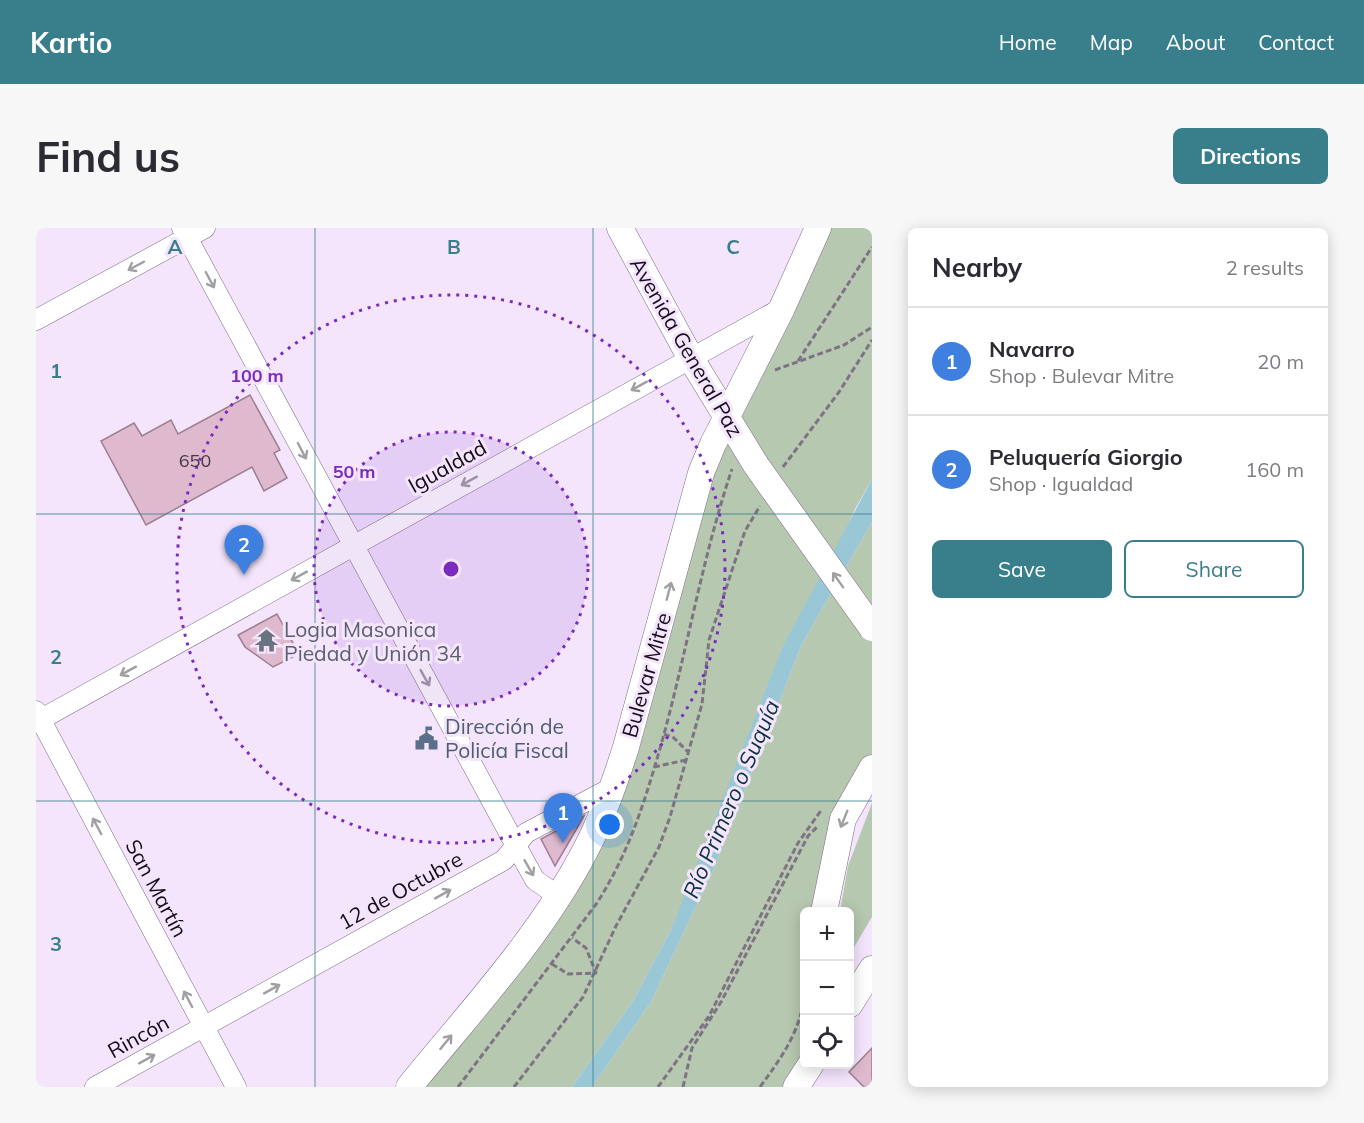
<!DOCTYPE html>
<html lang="en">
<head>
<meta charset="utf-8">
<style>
  :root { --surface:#fff; --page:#f7f7f7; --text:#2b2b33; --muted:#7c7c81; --line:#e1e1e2; --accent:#397f8b }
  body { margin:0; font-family:Mulish,sans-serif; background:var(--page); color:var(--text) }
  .controls { position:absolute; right:18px; bottom:18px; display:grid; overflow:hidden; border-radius:9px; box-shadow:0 3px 15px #0003 }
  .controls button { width:54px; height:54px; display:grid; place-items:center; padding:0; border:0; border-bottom:2px solid var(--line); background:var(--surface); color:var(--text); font:30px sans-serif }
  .you { position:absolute; left:574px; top:597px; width:21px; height:21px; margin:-15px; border:4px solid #fff; border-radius:50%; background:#1a73e8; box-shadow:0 0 0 9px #1a73e833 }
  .badge { display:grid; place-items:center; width:39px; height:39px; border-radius:50%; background:var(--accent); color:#fff; font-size:20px; font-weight:700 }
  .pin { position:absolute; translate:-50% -50px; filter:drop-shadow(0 2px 3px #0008) }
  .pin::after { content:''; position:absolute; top:32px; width:21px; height:18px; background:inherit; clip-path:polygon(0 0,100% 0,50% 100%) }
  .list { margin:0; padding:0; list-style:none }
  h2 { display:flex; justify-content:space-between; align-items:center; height:78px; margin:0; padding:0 24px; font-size:26px }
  h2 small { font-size:20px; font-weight:400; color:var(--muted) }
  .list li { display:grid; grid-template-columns:39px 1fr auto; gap:18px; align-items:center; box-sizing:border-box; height:108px; padding:0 24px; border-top:2px solid var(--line) }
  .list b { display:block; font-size:22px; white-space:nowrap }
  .list p { margin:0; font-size:20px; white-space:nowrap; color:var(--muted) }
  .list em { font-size:20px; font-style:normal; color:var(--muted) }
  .actions { display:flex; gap:12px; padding:18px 24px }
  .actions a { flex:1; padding:14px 0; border:2px solid var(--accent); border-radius:9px; text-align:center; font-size:21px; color:var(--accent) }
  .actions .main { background:var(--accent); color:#fff }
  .icon { flex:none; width:33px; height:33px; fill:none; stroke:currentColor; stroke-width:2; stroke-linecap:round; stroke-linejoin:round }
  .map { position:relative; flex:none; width:836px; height:859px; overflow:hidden; border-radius:9px }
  header { display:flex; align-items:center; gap:36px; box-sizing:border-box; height:84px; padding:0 30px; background:var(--accent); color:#fff }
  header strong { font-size:28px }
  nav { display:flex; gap:33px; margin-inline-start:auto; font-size:21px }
  .intro { display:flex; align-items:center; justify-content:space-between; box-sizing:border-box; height:144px; padding:0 36px }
  h1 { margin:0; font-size:42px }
  .button { padding:15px 27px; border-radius:9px; background:var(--accent); color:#fff; font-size:21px; font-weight:700 }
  main { display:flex; gap:36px; padding:0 36px }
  aside { flex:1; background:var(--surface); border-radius:9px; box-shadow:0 3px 15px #0003 }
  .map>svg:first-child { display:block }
  .green { fill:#b7c8b0 }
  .water { fill:#9ac7d6 }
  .building { fill:#dfb9ce; stroke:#9c7e8f; stroke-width:1.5 }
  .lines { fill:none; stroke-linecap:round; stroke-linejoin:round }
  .minor-casing { stroke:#7c6c86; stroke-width:21 }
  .major-casing { stroke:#7c6c86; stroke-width:27 }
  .path { stroke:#7d7383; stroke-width:3; stroke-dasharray:6 3; stroke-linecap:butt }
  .minor { stroke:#fff; stroke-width:20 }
  .major { stroke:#fff; stroke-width:26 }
  .major-bridge-casing { stroke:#7c6c86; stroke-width:27; stroke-linecap:butt }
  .major-bridge { stroke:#fff; stroke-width:26 }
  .oneway { stroke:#a19fa3 }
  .grid { fill:none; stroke:#397f8b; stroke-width:1.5; stroke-opacity:0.55 }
  .ring { fill:none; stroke:#7b2cbf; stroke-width:3; stroke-dasharray:3 6 }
  .labels { text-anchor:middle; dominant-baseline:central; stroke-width:6; stroke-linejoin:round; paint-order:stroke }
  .number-label { font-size:18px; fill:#473946 }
  .street-label { font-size:21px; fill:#140e18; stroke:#f4e5fd }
  .worship-label { font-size:21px; fill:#5b616d; stroke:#f4e5fd; text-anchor:start }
  .service-label { font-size:21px; fill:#4e5e75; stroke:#f4e5fd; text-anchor:start }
  .water-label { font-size:22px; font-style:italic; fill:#093440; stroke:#f4e5fd }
  .grid-label { font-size:20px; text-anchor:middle; font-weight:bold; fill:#397f8b; stroke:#f4e5fd; stroke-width:6; stroke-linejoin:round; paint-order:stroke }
  .centre { fill:#7b2cbf; stroke:#f4e5fd; stroke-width:3 }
  .ring-label { font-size:18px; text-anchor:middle; font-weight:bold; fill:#7b2cbf; stroke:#f4e5fd; stroke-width:6; stroke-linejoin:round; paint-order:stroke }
</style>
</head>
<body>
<header>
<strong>Kartio</strong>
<nav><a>Home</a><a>Map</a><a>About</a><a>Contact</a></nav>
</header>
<div class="intro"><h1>Find us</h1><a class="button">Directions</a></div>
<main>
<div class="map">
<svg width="836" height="859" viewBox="0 0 836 859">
  <rect width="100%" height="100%" fill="#f4e5fd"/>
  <path class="green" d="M782,0H836V251L819,281L635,702L597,773L536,859H373L539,641L647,307Z
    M836,294V540L788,683L768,684V836L759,859H556L615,774L679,638L766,416Z
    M836,575V689L814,726V684L804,683L812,638Z"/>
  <path class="water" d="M836,251V294L766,416L679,638L615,774L556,859H536L597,773L635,702L747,418Z"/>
  <path class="building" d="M214,167L244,222L238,225L251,250L228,263L216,239L110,297L65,213L98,195L106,208L135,192L142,206Z
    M241,386L263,426L237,439L209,419L202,407Z
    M548,588L519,638L505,611Z
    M836,820V859H828L813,844Z"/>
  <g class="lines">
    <defs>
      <path id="minor" d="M146,0L479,616L499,652L522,668
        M0,92L169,0
        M0,483L200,859
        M0,494L746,80
        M59,859L468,632L490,605L577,559"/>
      <path id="major" d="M584,0L654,129L720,237
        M788,684L807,591L836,540
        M814,776L836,741
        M373,859C433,785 506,707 550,621C567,589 579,554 590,519L665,245L677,216L746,80L782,0
        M760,859L775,836"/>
    </defs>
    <use href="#minor" class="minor-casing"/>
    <use href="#major" class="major-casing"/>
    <path class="path" d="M762,133L836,19
      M739,142L808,117L836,99
      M747,239L803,164L836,112
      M628,506L638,510L652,524
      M618,539L650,532
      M516,736L532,746L560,745L550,720L536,710
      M422,859L561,675C592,626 607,579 623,524C650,430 665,333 696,241
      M478,859L547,769L580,698L623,619L634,589L666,476L673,412L709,303L724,278
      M622,859L673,788L762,615L786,581
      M647,859L656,820L685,774L772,608L782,598
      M724,859C745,830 760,810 768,774"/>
    <use href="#minor" class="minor"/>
    <use href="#major" class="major"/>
    <defs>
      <path id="major-bridge" d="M720,237L836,400"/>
    </defs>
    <use href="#major-bridge" class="major-bridge-casing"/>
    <use href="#major-bridge" class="major-bridge"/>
  </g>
  <defs><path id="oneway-shaft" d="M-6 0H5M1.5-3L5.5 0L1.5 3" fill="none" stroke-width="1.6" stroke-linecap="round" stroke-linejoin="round" transform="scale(1.5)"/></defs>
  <g class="oneway">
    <use href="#oneway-shaft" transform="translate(100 38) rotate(152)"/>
    <use href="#oneway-shaft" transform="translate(174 52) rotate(62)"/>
    <use href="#oneway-shaft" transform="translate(603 158) rotate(151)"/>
    <use href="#oneway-shaft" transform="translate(266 223) rotate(62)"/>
    <use href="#oneway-shaft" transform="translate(433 253) rotate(151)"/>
    <use href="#oneway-shaft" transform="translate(263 348) rotate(151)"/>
    <use href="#oneway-shaft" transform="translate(802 352) rotate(-125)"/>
    <use href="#oneway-shaft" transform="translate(633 363) rotate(-75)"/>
    <use href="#oneway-shaft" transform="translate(92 443) rotate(151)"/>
    <use href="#oneway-shaft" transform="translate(389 450) rotate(61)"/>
    <use href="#oneway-shaft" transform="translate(808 591) rotate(112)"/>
    <use href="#oneway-shaft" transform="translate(61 598) rotate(-118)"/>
    <use href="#oneway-shaft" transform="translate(493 640) rotate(60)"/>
    <use href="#oneway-shaft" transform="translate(407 666) rotate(-29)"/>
    <use href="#oneway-shaft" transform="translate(236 761) rotate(-29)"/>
    <use href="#oneway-shaft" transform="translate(152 771) rotate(-118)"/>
    <use href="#oneway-shaft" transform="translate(410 814) rotate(-51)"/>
    <use href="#oneway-shaft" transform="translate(111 831) rotate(-29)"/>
  </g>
  <path class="grid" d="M279,0V859M557,0V859M0,286H836M0,573H836"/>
  <circle cx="415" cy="341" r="137" fill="#7b2cbf" fill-opacity=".12"/>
  <g class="ring">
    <circle cx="415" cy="341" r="137"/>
    <circle cx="415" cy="341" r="274"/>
  </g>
  <defs>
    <symbol id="temple-bare" viewBox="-9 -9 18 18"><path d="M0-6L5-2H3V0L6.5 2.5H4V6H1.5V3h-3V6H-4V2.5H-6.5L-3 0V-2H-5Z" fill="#6b7280" stroke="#f4e5fd" stroke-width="2.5" paint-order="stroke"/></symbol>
    <symbol id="civic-bare" viewBox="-9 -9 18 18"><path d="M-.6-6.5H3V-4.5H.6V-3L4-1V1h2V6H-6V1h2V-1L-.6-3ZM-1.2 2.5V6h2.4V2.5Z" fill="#5c6f8a" stroke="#f4e5fd" stroke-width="2.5" paint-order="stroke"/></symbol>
  </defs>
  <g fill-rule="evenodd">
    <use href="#temple-bare" x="214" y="396" width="33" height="33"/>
    <use href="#civic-bare" x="374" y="494" width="33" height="33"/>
  </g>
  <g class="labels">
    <g class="number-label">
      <text x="159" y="232">650</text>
    </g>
    <g class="street-label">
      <text transform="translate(651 119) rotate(60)">Avenida General Paz</text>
      <text transform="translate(411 238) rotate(-29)">Igualdad</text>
      <text transform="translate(610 447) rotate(-74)">Bulevar Mitre</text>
      <text transform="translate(121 660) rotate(62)">San Martín</text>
      <text transform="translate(364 662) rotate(-29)">12 de Octubre</text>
      <text transform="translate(102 808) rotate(-29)">Rincón</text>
    </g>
    <g class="worship-label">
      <text x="248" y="401">Logia Masonica<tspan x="248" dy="24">Piedad y Unión 34</tspan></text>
    </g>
    <g class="service-label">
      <text x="409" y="498">Dirección de<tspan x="409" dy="24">Policía Fiscal</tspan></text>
    </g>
    <g class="water-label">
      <text transform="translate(695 571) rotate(-67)">Río Primero o Suquía</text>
    </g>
  </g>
  <g class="grid-label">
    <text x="139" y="26">A</text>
    <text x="418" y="26">B</text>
    <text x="697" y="26">C</text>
    <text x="20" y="150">1</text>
    <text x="20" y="436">2</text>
    <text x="20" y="723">3</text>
  </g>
  <circle cx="415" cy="341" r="9" class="centre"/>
  <g class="ring-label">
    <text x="221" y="154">100 m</text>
    <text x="318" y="250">50 m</text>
  </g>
</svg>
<div class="controls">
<button>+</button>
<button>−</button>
<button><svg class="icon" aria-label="locate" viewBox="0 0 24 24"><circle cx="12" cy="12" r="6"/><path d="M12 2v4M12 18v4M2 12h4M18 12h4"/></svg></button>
</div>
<div class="you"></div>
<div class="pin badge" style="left:527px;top:615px;background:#3f7fe0">1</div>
<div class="pin badge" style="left:208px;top:347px;background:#3f7fe0">2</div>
</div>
<aside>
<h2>Nearby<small>2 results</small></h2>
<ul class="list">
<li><span class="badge" style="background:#3f7fe0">1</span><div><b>Navarro</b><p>Shop · Bulevar Mitre</p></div><em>20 m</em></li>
<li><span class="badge" style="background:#3f7fe0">2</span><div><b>Peluquería Giorgio</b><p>Shop · Igualdad</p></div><em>160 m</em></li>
</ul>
<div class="actions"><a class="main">Save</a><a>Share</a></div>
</aside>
</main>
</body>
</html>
